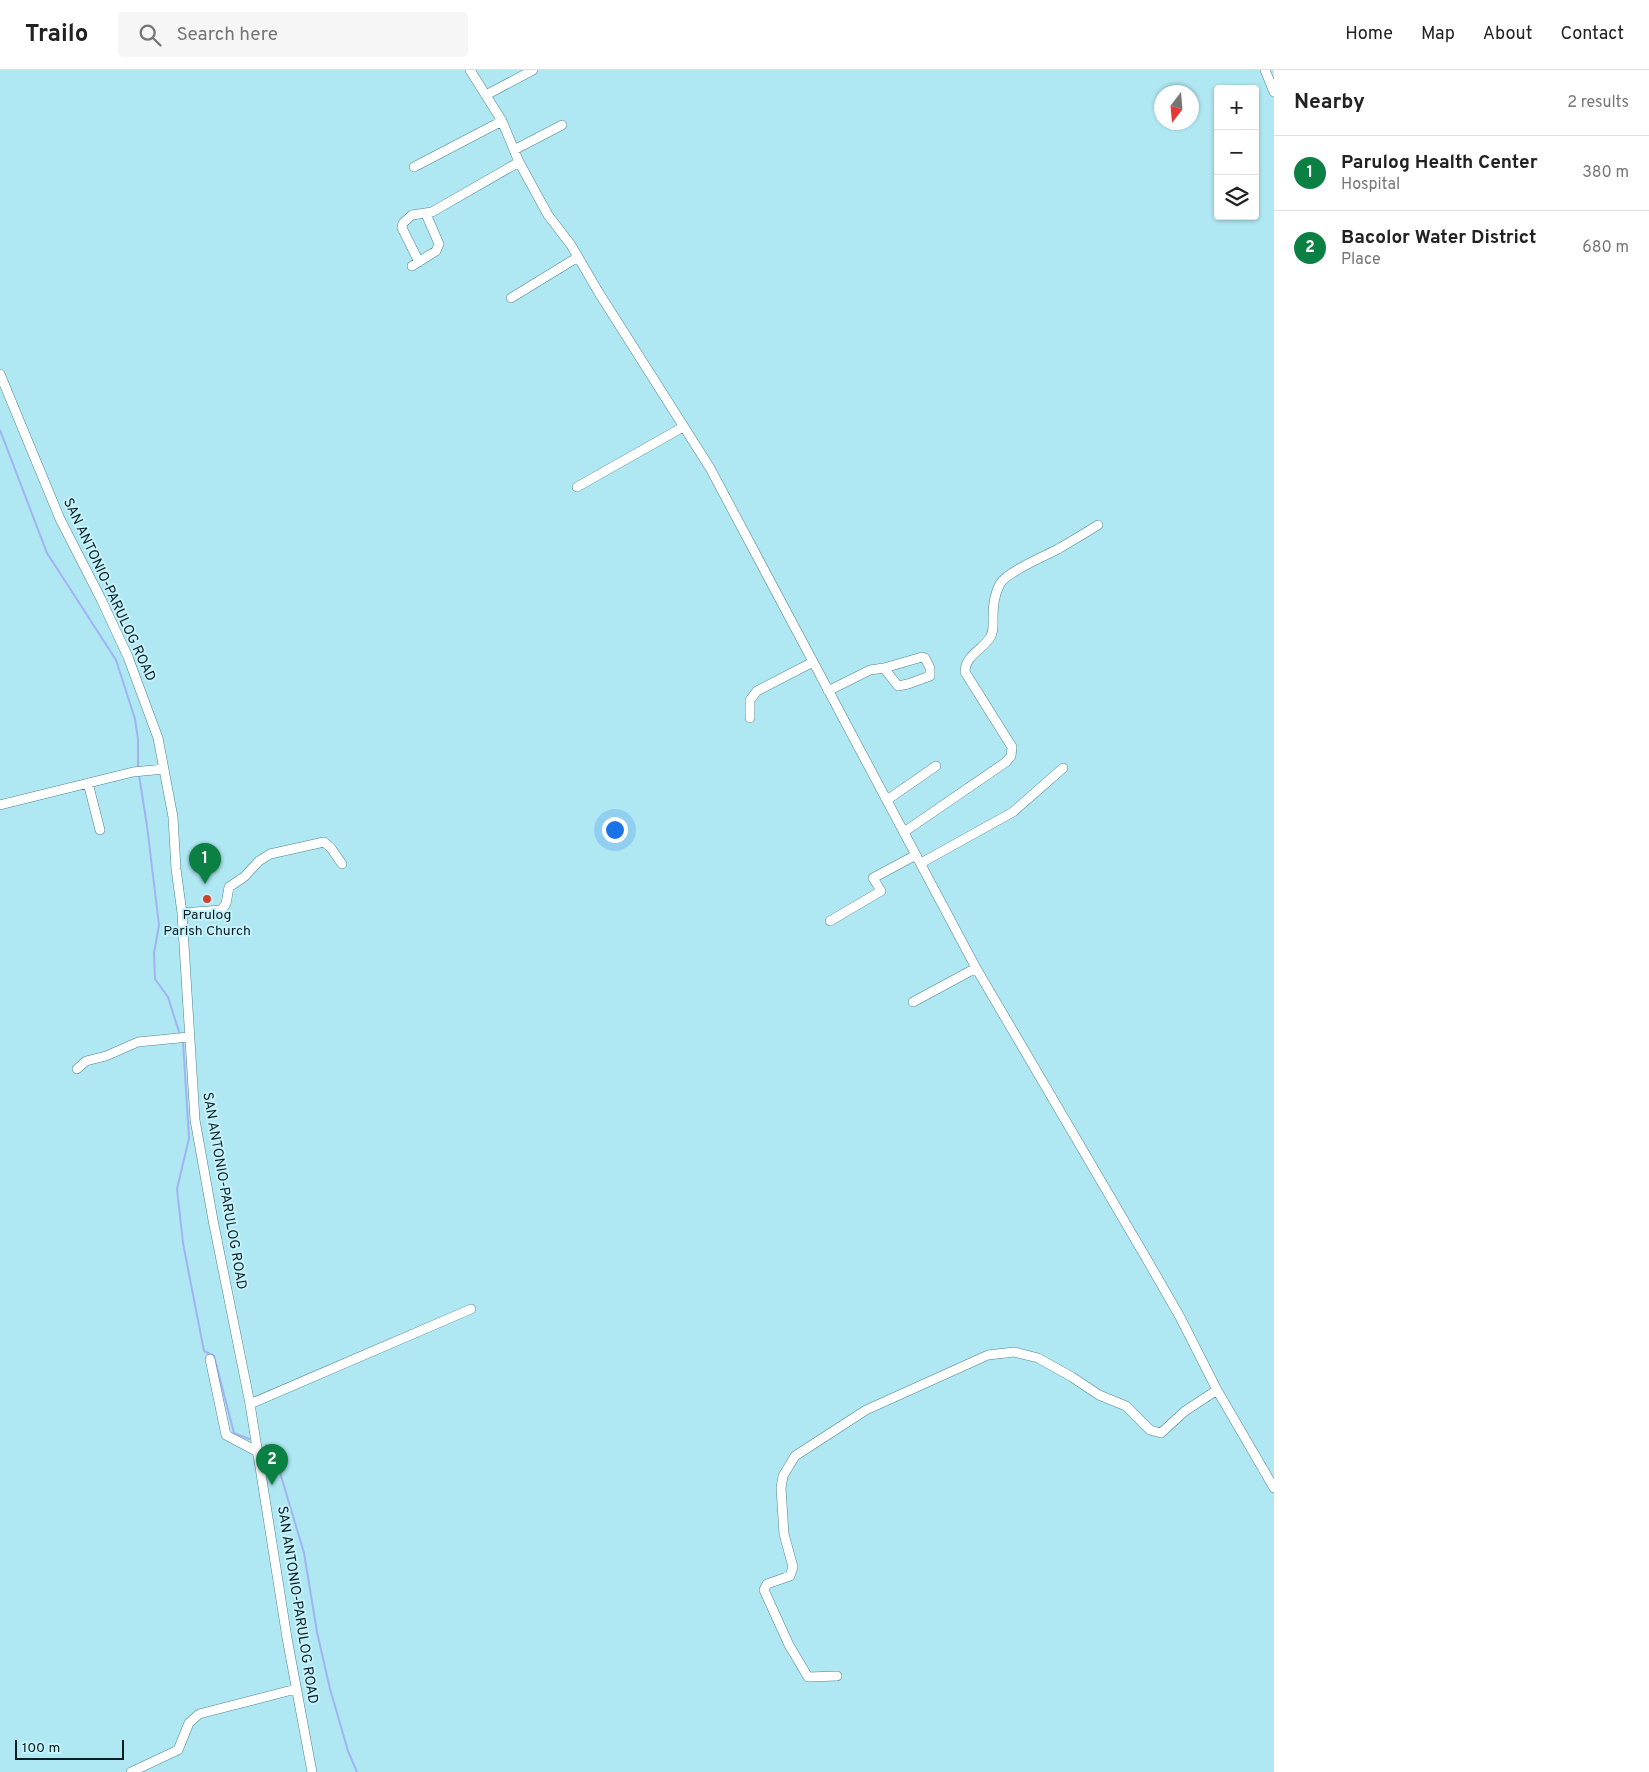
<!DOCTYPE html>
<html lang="en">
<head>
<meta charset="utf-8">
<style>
  :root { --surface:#fff; --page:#f6f6f6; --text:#222; --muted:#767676; --line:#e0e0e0; --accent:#0b8043 }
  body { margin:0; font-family:Overpass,sans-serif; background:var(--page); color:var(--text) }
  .controls { position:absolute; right:15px; top:15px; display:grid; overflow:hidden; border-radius:5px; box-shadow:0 1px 4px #0004 }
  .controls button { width:45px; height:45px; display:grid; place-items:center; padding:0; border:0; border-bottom:1px solid var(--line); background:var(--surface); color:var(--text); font:25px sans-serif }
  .compass { position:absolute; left:1154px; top:15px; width:45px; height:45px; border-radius:50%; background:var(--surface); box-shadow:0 1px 4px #0004; rotate:196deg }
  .scale { position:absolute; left:15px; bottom:12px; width:109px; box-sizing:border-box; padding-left:5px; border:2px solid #081e23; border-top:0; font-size:14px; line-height:18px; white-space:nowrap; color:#081e23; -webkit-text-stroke:4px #c6f2fb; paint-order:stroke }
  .you { position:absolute; left:614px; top:759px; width:18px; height:18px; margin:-12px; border:4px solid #fff; border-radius:50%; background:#1a73e8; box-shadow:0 0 0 8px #1a73e833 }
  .badge { display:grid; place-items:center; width:32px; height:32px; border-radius:50%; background:var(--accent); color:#fff; font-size:16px; font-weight:700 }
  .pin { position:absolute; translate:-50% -41px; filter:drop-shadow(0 1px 2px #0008) }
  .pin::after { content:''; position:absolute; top:26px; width:18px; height:15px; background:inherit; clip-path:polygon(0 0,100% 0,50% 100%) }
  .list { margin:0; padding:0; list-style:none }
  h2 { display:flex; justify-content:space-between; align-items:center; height:65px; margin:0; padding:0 20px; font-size:21px }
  h2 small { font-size:16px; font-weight:400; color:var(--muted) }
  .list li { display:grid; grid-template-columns:32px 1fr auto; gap:15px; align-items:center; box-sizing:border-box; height:75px; padding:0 20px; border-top:1px solid var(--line) }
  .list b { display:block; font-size:19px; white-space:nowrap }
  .list p { margin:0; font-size:16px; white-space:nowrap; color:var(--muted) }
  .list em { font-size:16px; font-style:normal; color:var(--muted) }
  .icon { flex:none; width:28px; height:28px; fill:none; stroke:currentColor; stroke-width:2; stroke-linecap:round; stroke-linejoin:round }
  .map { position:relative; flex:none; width:1274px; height:1702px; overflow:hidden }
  header { display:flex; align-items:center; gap:30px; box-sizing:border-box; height:70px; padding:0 25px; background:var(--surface); border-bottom:1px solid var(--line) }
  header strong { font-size:24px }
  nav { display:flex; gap:28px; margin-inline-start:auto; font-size:18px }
  .search { width:350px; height:45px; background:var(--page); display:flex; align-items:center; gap:12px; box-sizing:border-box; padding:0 18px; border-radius:5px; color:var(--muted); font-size:19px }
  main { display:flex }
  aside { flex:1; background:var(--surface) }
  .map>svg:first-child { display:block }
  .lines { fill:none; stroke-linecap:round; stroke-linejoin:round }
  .stream { stroke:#a1b3f3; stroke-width:2 }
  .minor-casing { stroke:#4f848f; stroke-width:10 }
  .minor { stroke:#fff; stroke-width:9 }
  .poi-dot { fill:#cf432b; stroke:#c6f2fb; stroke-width:2 }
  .labels { text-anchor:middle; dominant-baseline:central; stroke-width:4; stroke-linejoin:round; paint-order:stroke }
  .street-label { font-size:14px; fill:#081e23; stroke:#c6f2fb }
  .poi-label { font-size:14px; fill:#081e23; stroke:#c6f2fb }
</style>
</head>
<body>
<header>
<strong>Trailo</strong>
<div class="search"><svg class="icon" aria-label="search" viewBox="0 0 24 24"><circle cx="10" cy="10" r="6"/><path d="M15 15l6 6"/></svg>Search here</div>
<nav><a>Home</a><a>Map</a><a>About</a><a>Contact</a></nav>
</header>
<main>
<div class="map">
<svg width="1274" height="1702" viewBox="0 0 1274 1702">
  <rect width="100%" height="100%" fill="#afe7f3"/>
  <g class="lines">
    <path class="stream" d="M0,360L47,483L116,590L135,649L138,670V698
      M139,705L147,756L159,855L154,883L155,909L168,927L180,965
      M183,972L189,1068L177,1119L183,1173L204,1281L214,1286L234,1363L249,1369
      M266,1375L275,1386L304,1483L317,1562L330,1619L348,1681L357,1702"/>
    <defs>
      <path id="minor" d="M470,0L502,51L519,92L548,145L571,175L599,223L710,398L976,898L1149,1193L1180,1247L1217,1320L1274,1418
        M1265,0L1274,22
        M486,25L533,0
        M514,80L562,55
        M414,97L502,51
        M419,192L402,158L403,153L412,145L432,142L519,92
        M412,196L436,181L439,174L426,144
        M511,228L578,187
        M0,304L60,449L101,529L128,587L158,668L173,747L176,799L182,843L195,1050L213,1150L250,1334L287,1568L312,1702
        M577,417L683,357
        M828,621L870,600L884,598L922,587L925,588L930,598V606L908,614L898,616L884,598
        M750,648V630L757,621L813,592
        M88,713L100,760
        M887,730L936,696
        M0,735L133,702L164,699
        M904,762L1006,692L1011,686L1012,677L965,602C965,585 984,579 991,566C994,559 993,554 993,547C993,537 995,523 1000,514C1006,502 1045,486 1058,479C1072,471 1085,463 1098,455
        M921,793L1013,742L1063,698
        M182,843L221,840L226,834L229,817L244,807L259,791L270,784L324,772L331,778L342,794
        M830,851L881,821L873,808L916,785
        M913,932L976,898
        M77,999L86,991L106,986L138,972L189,967
        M210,1289L226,1365L258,1382
        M250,1334L471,1239
        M837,1606L808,1607L789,1575L764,1520L767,1514L790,1506L793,1497L784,1464L781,1418L783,1406L795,1386L866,1340L988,1285L1014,1282L1038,1288L1072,1307L1099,1325L1126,1336L1150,1360L1161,1363L1185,1341L1217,1320
        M131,1702L178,1680L189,1653L199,1644L296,1619"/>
    </defs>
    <use href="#minor" class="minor-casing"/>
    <use href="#minor" class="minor"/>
  </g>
  <circle class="poi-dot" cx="207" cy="829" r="5"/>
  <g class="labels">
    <g class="street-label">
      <text transform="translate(109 520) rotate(65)">SAN ANTONIO-PARULOG ROAD</text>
      <text transform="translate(224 1121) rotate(80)">SAN ANTONIO-PARULOG ROAD</text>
      <text transform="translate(297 1535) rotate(81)">SAN ANTONIO-PARULOG ROAD</text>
    </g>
    <g class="poi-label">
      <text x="207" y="845">Parulog<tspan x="207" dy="16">Parish Church</tspan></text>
    </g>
  </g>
</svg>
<div class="controls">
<button>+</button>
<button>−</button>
<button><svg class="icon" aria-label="layers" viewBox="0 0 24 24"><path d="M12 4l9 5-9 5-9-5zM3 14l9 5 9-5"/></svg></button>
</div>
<svg class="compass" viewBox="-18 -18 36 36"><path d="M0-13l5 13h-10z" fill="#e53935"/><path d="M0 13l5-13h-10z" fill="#767676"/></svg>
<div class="scale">100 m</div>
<div class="you"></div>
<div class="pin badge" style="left:205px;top:814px">1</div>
<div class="pin badge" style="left:272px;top:1415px">2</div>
</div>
<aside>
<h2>Nearby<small>2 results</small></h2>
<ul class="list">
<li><span class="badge">1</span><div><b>Parulog Health Center</b><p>Hospital</p></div><em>380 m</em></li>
<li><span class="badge">2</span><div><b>Bacolor Water District</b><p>Place</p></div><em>680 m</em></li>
</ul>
</aside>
</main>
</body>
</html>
